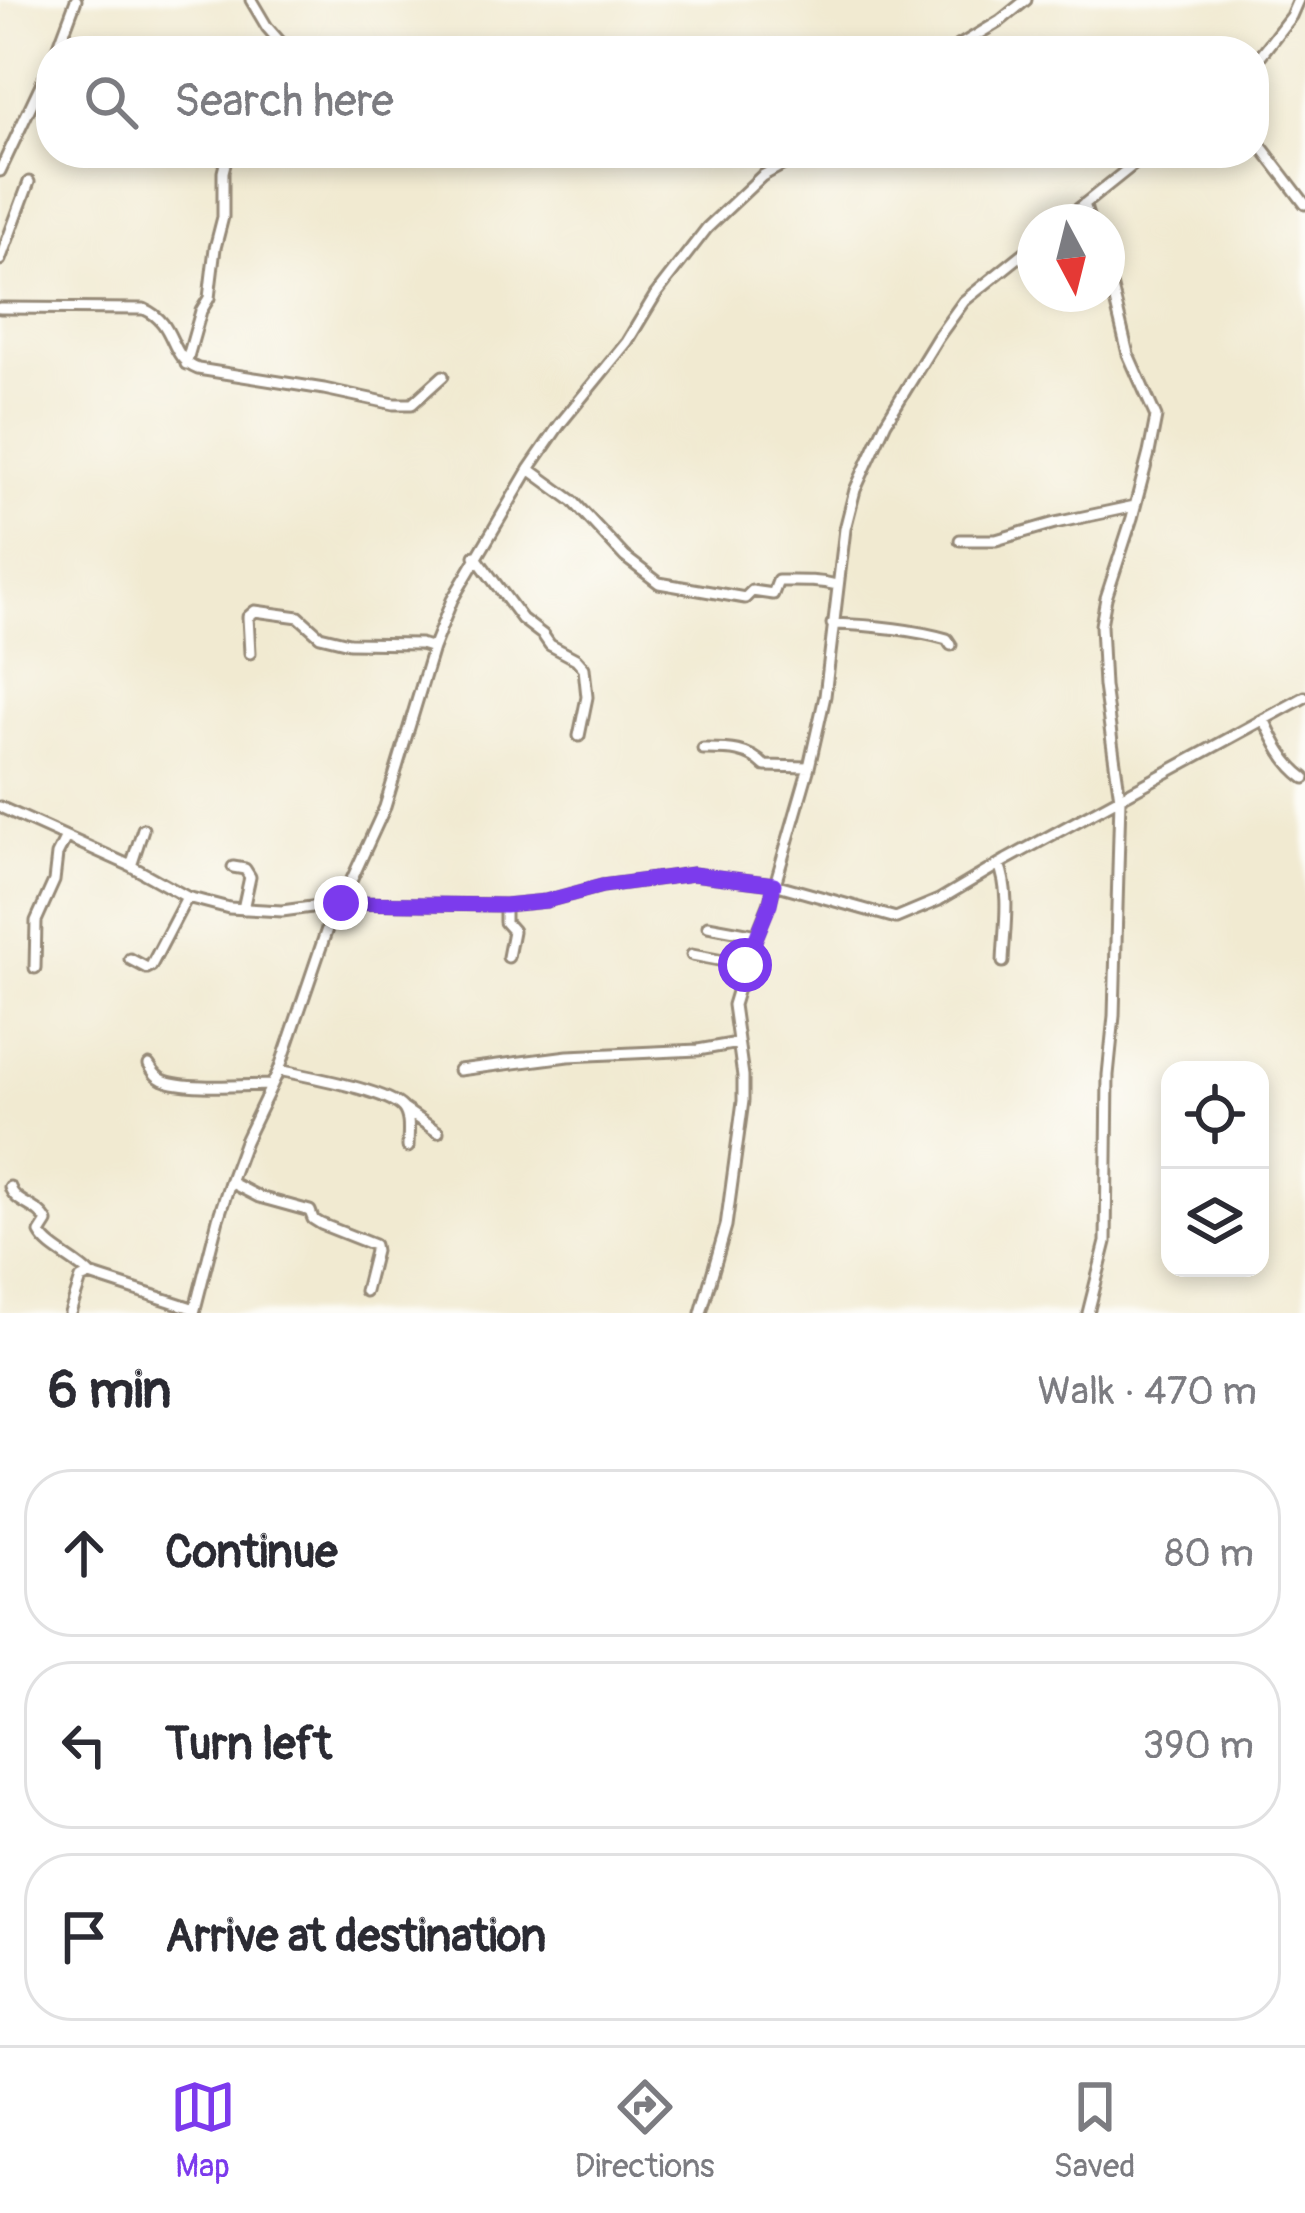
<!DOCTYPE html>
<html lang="en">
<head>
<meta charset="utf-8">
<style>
  :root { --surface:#fff; --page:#f2f2f3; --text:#2b2b33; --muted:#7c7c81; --line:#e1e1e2; --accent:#7c3aed }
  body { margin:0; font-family:Pangolin,sans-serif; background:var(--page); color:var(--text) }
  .controls { position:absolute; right:36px; bottom:36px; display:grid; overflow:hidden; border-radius:24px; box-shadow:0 6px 18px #0003 }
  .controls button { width:108px; height:108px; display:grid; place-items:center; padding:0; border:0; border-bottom:3px solid var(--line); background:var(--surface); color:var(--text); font:60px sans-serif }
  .compass { position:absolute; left:1017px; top:204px; width:108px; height:108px; border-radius:50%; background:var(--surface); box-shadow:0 6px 18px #0003; rotate:173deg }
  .stop { position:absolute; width:36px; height:36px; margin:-27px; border:9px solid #7c3aed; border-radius:50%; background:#fff }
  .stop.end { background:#7c3aed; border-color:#fff; box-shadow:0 3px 12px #0008 }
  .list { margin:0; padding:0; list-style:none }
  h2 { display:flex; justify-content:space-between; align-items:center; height:156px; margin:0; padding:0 48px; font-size:51px }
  h2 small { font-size:39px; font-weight:400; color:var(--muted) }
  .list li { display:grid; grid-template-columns:78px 1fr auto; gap:36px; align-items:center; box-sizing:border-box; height:168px; margin:0 24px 24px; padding:0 24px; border:3px solid var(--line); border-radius:48px }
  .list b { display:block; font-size:45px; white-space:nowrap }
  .list em { font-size:39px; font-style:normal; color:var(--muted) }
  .icon { flex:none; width:66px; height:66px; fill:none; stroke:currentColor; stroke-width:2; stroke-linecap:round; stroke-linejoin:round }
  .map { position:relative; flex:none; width:1305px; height:1313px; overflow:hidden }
  .search { position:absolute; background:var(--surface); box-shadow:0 6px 18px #0003; left:36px; right:36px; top:36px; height:132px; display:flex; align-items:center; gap:30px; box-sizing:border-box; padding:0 42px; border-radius:48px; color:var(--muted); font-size:45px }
  .sheet { height:732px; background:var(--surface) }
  nav { display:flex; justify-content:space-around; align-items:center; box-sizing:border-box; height:168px; border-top:3px solid var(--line); background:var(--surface); font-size:33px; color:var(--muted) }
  nav a { display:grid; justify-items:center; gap:6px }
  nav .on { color:var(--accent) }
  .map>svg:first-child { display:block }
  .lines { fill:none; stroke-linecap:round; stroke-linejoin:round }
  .minor-casing { stroke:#968a78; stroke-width:15 }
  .minor { stroke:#fff; stroke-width:9 }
  .route { stroke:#7c3aed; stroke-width:15 }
</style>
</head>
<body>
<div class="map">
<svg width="1305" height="1313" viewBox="0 0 1305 1313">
  <rect width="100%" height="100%" fill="#fdfcf7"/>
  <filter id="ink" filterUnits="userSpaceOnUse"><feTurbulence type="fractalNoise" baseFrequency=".00833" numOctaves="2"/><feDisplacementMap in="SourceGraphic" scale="24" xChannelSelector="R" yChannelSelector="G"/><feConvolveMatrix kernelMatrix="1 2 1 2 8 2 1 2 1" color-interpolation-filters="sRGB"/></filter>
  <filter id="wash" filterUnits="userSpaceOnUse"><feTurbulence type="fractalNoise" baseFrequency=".004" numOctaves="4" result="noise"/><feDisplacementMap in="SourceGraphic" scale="48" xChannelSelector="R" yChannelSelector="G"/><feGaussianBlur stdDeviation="2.7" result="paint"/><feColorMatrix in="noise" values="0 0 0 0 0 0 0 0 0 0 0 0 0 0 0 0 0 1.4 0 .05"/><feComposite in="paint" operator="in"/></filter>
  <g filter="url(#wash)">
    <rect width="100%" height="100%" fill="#f1ead1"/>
  </g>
  <g filter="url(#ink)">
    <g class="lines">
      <defs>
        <path id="minor" d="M251,0L267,27L288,51
          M57,51L76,0
          M950,51L1000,21L1026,0
          M1254,64L1291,16L1298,0
          M1254,137L1305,204
          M0,171L51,63
          M1084,204L1090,222
          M1062,222L1148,153
          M0,260L29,182
          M0,308L144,309C178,324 167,357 198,369L324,389L394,404H412L443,376
          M186,364L201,311L209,298L215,248L223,217V172L226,160L231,153
          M529,469L573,501L625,557L659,583L745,598L752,591L773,594L778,581C798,581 817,580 837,585
          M960,540H996L1055,523L1135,506
          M475,556L522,619L543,635L550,645L576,659L584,668L587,697L579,736
          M832,624C870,625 911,629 947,639L951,645
          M250,653L248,617L255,611L299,617L320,636L349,643L420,644L433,648
          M1264,719C1274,741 1285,764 1305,778
          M703,749C726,749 748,748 765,766L809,767
          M0,807L131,866L187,897L229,908L282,911L341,903L505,905L546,901L602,886L693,874L774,884L896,918L939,900L1006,860L1305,697
          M999,864C1011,894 1004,929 1003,962
          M131,866L143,829
          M233,867L245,869L250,877L243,909
          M505,905V922L513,931L508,957
          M708,926L757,935
          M692,955L745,965
          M130,959L147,968L151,966L187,897
          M35,968L36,921L54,881L57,855L66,837
          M149,1065C154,1072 155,1076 163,1080C185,1090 246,1085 272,1085
          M279,1070C305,1076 387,1090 403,1108C411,1118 408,1135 408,1147
          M459,1070L568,1056L698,1050L738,1043
          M404,1109L438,1132
          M230,1182L259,1197L310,1211L313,1219L321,1224L374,1245L375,1251L365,1291
          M10,1187C15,1204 39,1205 47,1222L40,1233C49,1250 75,1259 90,1275
          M70,1313L81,1279L90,1275L195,1309
          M194,1313L218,1219L230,1182L245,1141L279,1070L329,923L341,903L385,807L433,648L452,600L529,469L560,424L627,342L656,294L707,228L762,176L804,153
          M701,1313L726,1226L743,1101V1076L733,1005L745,965L769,905L809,767L825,696L845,529L855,490L886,422L938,337L964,301L1035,244
          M1088,1313L1106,1242L1108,1075L1114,1016L1120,798L1104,686L1101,625L1106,598L1132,518L1149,453L1156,417L1128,354L1107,267"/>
      </defs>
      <use href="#minor" class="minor-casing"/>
      <use href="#minor" class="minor"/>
    </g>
  </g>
  <g class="lines" filter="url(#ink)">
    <path class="route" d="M341,903L505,905L546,901L602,886L693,874L774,884L770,904L745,965"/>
  </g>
</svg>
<div class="controls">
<button><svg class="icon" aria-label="locate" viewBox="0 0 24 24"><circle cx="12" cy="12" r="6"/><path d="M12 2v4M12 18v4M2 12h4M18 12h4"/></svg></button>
<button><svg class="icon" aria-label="layers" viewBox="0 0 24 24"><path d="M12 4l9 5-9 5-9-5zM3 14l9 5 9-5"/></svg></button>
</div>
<svg class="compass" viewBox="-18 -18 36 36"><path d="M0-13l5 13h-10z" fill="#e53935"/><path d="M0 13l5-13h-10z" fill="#7c7c81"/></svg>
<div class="stop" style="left:745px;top:965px"></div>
<div class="stop end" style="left:341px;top:903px"></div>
<div class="search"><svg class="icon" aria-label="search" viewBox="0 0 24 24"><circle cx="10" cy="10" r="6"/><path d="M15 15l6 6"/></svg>Search here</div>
</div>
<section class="sheet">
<h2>6 min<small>Walk · 470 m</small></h2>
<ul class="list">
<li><svg class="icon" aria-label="ahead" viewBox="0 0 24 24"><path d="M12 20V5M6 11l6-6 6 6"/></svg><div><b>Continue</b></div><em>80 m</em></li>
<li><svg class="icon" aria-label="left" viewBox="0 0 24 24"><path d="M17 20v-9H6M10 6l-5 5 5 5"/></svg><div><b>Turn left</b></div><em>390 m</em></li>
<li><svg class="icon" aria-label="arrive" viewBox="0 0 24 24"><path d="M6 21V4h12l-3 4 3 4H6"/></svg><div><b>Arrive at destination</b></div></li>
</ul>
</section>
<nav>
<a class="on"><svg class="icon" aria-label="map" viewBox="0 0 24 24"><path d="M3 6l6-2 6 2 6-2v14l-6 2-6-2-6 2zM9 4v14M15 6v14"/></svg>Map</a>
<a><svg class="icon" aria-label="directions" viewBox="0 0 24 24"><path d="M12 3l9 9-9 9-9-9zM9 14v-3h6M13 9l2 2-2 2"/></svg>Directions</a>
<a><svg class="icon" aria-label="saved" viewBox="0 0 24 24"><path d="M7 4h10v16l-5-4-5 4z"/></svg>Saved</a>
</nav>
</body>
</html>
